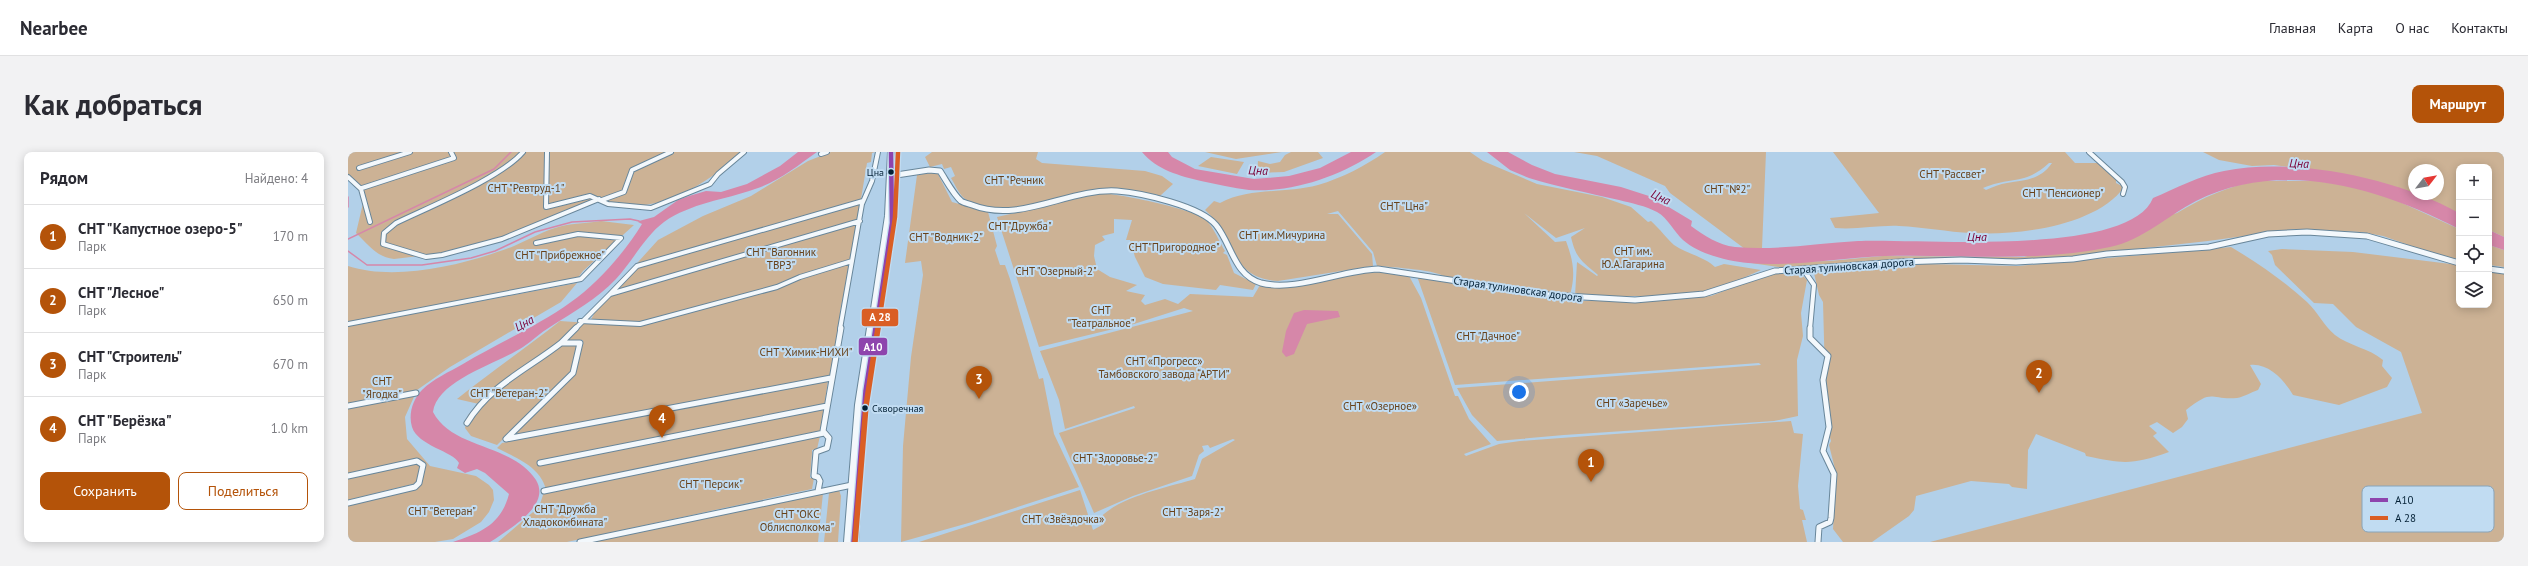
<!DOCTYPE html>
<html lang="ru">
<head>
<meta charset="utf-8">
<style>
  :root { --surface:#fff; --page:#f2f2f3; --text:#2b2b33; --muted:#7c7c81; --line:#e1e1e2; --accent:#b45309 }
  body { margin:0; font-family:"PT Sans",sans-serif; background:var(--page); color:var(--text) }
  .controls { position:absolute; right:12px; top:12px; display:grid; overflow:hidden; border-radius:8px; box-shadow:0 2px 10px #0003 }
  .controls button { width:36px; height:36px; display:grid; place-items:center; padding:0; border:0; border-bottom:1px solid var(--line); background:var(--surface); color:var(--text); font:20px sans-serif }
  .compass { position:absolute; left:2060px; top:12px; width:36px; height:36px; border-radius:50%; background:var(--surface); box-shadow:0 2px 10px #0003; rotate:59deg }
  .you { position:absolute; left:1171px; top:240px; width:14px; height:14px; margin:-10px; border:3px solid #fff; border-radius:50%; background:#1a73e8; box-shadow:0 0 0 6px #1a73e833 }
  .badge { display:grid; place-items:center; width:26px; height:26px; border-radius:50%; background:var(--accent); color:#fff; font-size:13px; font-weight:700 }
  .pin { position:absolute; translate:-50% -33px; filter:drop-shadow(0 1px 2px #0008) }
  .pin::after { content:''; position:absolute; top:21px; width:14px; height:12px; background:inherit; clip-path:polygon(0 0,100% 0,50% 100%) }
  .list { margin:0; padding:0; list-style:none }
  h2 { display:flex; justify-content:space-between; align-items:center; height:52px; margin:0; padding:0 16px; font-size:17px }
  h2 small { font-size:13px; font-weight:400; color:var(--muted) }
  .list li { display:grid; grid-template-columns:26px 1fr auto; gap:12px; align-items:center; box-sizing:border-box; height:64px; padding:0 16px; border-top:1px solid var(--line) }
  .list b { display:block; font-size:15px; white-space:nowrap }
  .list p { margin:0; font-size:13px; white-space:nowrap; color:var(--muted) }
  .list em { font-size:13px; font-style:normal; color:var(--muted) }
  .actions { display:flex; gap:8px; padding:12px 16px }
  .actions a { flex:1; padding:9px 0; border:1px solid var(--accent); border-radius:8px; text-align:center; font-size:14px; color:var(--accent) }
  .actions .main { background:var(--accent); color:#fff }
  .icon { flex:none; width:22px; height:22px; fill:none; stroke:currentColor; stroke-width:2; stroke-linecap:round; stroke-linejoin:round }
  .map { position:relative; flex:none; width:2156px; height:390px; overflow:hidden; border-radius:8px }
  header { display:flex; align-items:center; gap:24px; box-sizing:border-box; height:56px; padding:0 20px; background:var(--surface); border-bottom:1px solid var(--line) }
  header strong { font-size:19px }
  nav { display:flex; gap:22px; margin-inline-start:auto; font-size:14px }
  .intro { display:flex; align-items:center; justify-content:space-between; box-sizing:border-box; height:96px; padding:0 24px }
  h1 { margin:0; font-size:28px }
  .button { padding:10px 18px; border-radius:8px; background:var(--accent); color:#fff; font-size:14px; font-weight:700 }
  main { display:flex; gap:24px; padding:0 24px }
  aside { flex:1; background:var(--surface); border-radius:8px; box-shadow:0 2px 10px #0003 }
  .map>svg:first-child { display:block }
  .green { fill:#ccb295; fill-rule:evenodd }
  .water { fill:#d687a9 }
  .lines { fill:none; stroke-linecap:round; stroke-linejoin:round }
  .stream { stroke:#d687a9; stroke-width:1.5 }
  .minor-far1-casing { stroke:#68869a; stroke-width:6 }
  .minor-casing { stroke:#68869a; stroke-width:7 }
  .tertiary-casing { stroke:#68869a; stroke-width:7 }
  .primary-far1-casing { stroke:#68869a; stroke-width:8 }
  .primary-casing { stroke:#68869a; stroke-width:10 }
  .minor-far1 { stroke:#f3f8fc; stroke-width:4 }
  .minor { stroke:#f3f8fc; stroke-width:5 }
  .tertiary { stroke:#f3f8fc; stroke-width:5 }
  .primary-far1 { stroke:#f3f8fc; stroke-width:6 }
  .primary { stroke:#f3f8fc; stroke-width:8 }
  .bus-1-far1-casing { stroke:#c1dcf2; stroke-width:7 }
  .bus-1-casing { stroke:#c1dcf2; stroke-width:8 }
  .bus-2-far1-casing { stroke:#c1dcf2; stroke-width:7 }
  .bus-2-casing { stroke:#c1dcf2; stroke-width:8 }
  .bus-1-far1 { stroke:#8e44ad; stroke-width:4.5 }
  .bus-1 { stroke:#8e44ad; stroke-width:5.5 }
  .bus-2-far1 { stroke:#da5e24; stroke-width:4.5 }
  .bus-2 { stroke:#da5e24; stroke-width:5.5 }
  .bus-dot { fill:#032035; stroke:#c1dcf2; stroke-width:1.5 }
  .labels { text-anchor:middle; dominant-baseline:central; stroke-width:4; stroke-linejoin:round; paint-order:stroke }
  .bus-label { font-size:10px; fill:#032035; stroke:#c1dcf2; text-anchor:end }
  .park-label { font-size:11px; fill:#674119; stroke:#c1dcf2 }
  .street-label { font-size:11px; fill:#032035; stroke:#c1dcf2 }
  .water-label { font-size:12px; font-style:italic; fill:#7b0037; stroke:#c1dcf2 }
  .key { fill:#c1dcf2; stroke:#88a4b9; stroke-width:1 }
  .key-label { font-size:11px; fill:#032035 }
  .line-badge { stroke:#c1dcf2; stroke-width:1.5 }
  .badge-label { font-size:11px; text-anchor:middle; font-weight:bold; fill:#fff }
</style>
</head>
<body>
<header>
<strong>Nearbee</strong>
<nav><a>Главная</a><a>Карта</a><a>О нас</a><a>Контакты</a></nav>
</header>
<div class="intro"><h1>Как добраться</h1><a class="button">Маршрут</a></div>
<main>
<aside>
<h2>Рядом<small>Найдено: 4</small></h2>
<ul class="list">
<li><span class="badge">1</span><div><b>СНТ &quot;Капустное озеро-5&quot;</b><p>Парк</p></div><em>170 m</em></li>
<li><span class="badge">2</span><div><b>СНТ &quot;Лесное&quot;</b><p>Парк</p></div><em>650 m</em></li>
<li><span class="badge">3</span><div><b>СНТ &quot;Строитель&quot;</b><p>Парк</p></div><em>670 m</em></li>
<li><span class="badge">4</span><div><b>СНТ &quot;Берёзка&quot;</b><p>Парк</p></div><em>1.0 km</em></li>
</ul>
<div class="actions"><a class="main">Сохранить</a><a>Поделиться</a></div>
</aside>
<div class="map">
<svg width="2156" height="390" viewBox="0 0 2156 390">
  <rect width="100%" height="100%" fill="#b2d0e9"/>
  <path class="green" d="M0,0H101L105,7L104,0H395C355,35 302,69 248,47L153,86L105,100L46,107C28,105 20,92 8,81L16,47L18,46L14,35L0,23Z
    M483,0H527L524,1L523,10L519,11C511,59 502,112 492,160L495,161L482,224L162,285L227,221L235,188H232L222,221L149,293L123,284L117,276L120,263L131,252L109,247C144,219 179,195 212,169L241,171L246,162L244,161L310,88L355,64L403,44L460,9Z
    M584,0H690L688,7L694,11L797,19L814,24L825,32L812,44L807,42L804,44C791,41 776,36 762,36C726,38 647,74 616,46C610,41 607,32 603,26L607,24L603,15L596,17L594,12L582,15L577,5Z
    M857,0H934L888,7Z
    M943,0H970L975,6L936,20L909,21L910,9L922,12L932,10L937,3Z
    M1037,0H1122L1135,9L1189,32L1254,45L1283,55L1300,70L1303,69C1311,76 1321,89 1326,93C1339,102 1357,105 1367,115L1376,112L1413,118L1366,139L1312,144H1227L1229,110L1249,124L1250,123C1234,109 1228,107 1223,85L1237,76L1208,86L1176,61L1207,90L1218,89C1225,108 1228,122 1222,143L1219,144L1098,126C1093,118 1043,115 1029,114L1025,100L990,59L979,62H990L1024,102L1025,114L930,129C880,126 889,85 857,58L866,49L872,51C902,35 937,42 970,33C994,26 1017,14 1037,0Z
    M1226,0H1418L1414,96L1397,97L1322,41L1317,34L1249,4Z
    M1485,0H1717L1727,11H1750L1768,27V31L1776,35C1749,74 1668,84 1624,81C1599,80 1576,75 1551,74C1530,73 1508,78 1487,76L1482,66L1531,61ZM1701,11H1704C1692,28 1678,28 1659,31C1652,32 1645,35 1638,38L1635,36C1662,24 1676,34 1701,11Z
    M1855,0H2156V85L2141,78V15H2111V61L2067,42H2090V18H2066V41L2002,24L1926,13L1904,14L1871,8Z
    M863,5L896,10L889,22L850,14Z
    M589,20L604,50L640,60L649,94L647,98L652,113H657L662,127L691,227L695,226L706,282L731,335L624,370L553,390L555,294L563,205L575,123L573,109L557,111L569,23Z
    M1911,29H1969L2001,34L2041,45L2111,77V107L2092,104L2035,84L2013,80L1947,77L1860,89L1681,109L1533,110L1437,116L1403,111L1481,109L1535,104L1676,105L1829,61C1854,46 1882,33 1911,29Z
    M753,41C771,42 847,57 858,68C866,76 871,89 877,99L875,101L879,103L886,121L908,132L905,138L872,133L868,138L815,132L797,125L787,105L782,88H778L784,68L766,67V81L754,84L757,88L747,93L746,104L749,117L762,125L789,133L778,139L797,143L793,149L797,153L817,147L830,152L842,142L905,145L912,133C933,136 956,128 977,125C1005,120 1032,119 1060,122L1073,146L1107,244H1110L1121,267L1143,292L1116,302L1118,304L1151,292L1172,289L1443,269L1446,281L1455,282L1450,334L1452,357L1455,358L1458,368H1454L1459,390H571L732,338L745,378L754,373L749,370C764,346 821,335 847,327L854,307L887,288L885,287L862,296L860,293L854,294L856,299L851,303L844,324L785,344L746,361L711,281L787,256L786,254L717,277L711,248L692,199L845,159L836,156L786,172L691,195L649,65Z
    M253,69L286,73L235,119L229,127L0,171V114C49,130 119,112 166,94C182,87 197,78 214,74C227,71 241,71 253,69Z
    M2141,93L2156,98V115L2141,113Z
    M1883,95C1910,111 1936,129 1959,150C1970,160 1975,173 1987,183C2001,194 2021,196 2035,208L2034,214L2044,226L2039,235L1991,253L1945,243C1936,228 1921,211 1902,213L1913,232L1910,238C1903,240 1896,245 1889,246C1860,248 1866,236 1838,258L1840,267L1834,275L1825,281L1809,270L1801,274L1809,281L1805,284L1821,300C1784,313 1776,312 1738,304L1737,301L1688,282L1680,298L1679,337L1664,335L1661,332L1623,329L1568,344L1566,358L1561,364L1524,390H1495L1485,377L1488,321L1481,293L1483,289L1481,282L1483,281L1477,224L1475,150L1471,143L1466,121L1479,120L1478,117L1578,112L1670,114Z
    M1934,97L2005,100L2111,113V153H2141V117L2156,120V390H1582L2074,261L2053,200L2008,175L1985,152L1966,151L1927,113L1924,103L1920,99Z
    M1451,120L1459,128L1453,161L1455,184L1449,208L1450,264L1426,269L1216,283L1149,289L1124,263L1109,236L1413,213L1411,211L1107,233L1070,127L1071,124L1191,145L1232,149L1363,144L1422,121Z
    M229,131L213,150L102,215L69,238L57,265L59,287L82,314L128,324L141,333L145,338L146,348L141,360L133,370L105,387L87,390H0V352L68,335L69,331L0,348V174Z
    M480,229L472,281L198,337C191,314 170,307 149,296L154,291Z
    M472,284L469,297L464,298V301L462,326H466L464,337L219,390H150L191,355L196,340Z
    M491,338L493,344L490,390H476L481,341Z
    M475,341L470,390H242Z"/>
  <path class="water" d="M450,0H469C449,14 430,30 407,37C376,48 343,51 316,70C297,84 284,110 268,127C248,148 225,160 202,175C192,181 184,189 175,195C151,211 89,228 85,260C105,298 164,291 188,328C203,353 164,375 147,387L142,390H105C132,381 153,373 161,342L137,321L129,317L117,321L109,316L111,311C105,299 70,294 64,275C60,262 65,247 74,238C85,227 101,220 115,212C150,191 190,174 223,150C250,131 277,100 294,72L290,70L291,69L306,65L330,48L341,44L358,39L373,40L399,32L432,14Z
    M794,0H820L824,5L847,17L906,27L941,24L972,16L1003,0H1028C993,24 944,41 901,38C885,36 869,32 853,29C832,24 809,18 794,0Z
    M1139,0H1160L1184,13L1207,22L1273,35L1304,45L1344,69L1343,74C1357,84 1370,93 1387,95C1429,99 1468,91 1510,89C1568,86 1781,106 1805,46C1827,37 1852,23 1876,19C1948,5 2047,26 2111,61V77C2032,36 1934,6 1848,49C1819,64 1795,88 1762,95C1688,111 1612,102 1537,104C1491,106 1445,115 1400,111C1379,109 1351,102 1335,88C1326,80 1320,66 1309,60C1298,54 1283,51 1271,48C1241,41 1210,35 1181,26L1162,18Z
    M2141,78L2156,85V98L2141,93Z
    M956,158L990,159L992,165L959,172L946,202L938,205L934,200L938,179L946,161Z"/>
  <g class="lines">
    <path class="stream" d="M0,45V55
      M0,87L146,17L163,0
      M0,99L19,113H74L123,106L147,99L187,80L224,70L282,67L291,69"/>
    <defs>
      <path id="minor-far1" d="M175,0C153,26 81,55 48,71L36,81L35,92L78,105L94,103L154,87L251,47
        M199,0L198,55L242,44L260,52L303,56L362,32L370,22L396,0
        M1741,0L1774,30L1777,35L1775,42
        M473,2L479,0
        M11,16L62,0
        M0,25L13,37L22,70
        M14,36L106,6L103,0
        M254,48L276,40L284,18L323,0
        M1455,117L1466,133L1462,177
        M262,142L289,114L515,49
        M232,169L292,172L429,135L452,125L504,109
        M0,172L233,127L273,86L230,82L188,91
        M227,177L262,142L512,69
        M492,177L514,52L524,29L530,0"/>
      <path id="minor" d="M228,176L213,191H232L225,221L158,287L483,226
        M1462,176V186L1480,204L1475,228L1481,275L1475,299L1486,322L1483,366L1482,370L1471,375L1470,390
        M0,254L68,241
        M119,271C142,233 180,217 213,191
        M192,311L479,254
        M0,324L69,309L75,313L71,331L67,335L0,351
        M196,339L476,281
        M470,339L472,329L470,325L466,324L468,300L479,296L481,286L475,279L493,176
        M232,390L504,333"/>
      <path id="tertiary" d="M542,24L581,18L592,19C598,28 605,42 613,49C616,51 621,52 624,53C673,72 720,36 769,39C794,41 852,54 868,73C884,93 886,123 913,131C948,140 994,118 1030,117L1201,143L1287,148L1356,142L1427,119L1551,110L1613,108L1668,110L1725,107L1759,102L1861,95L1920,82L1959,80L2019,84L2111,111
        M2141,117L2156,119"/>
      <path id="primary-far1" d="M523,177L540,64L543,0
        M528,177L545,51"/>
      <path id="primary" d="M514,268L528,176
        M500,390L511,253L523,176
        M506,390L512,295"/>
    </defs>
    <use href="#minor-far1" class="minor-far1-casing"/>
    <use href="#minor" class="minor-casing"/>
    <use href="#tertiary" class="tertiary-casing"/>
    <use href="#primary-far1" class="primary-far1-casing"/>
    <use href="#primary" class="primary-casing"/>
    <use href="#minor-far1" class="minor-far1"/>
    <use href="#minor" class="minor"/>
    <use href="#tertiary" class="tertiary"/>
    <use href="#primary-far1" class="primary-far1"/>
    <use href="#primary" class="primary"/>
    <defs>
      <path id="bus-1-far1" d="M528,177L544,71L543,0"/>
      <path id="bus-1" d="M506,390L518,239L528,176"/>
      <path id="bus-2-far1" d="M530,177L547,65L550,0"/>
      <path id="bus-2" d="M507,390L518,254L530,176"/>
    </defs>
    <use href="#bus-1-far1" class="bus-1-far1-casing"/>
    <use href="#bus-1" class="bus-1-casing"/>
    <use href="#bus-2-far1" class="bus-2-far1-casing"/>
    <use href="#bus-2" class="bus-2-casing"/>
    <use href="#bus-1-far1" class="bus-1-far1"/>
    <use href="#bus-1" class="bus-1"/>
    <use href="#bus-2-far1" class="bus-2-far1"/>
    <use href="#bus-2" class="bus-2"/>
  </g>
  <g class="bus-dot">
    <circle cx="543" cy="20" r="3.5"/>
    <circle cx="517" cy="256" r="3.5"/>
  </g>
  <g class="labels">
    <g class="bus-label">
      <text x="536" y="20">Цна</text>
      <text x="524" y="256" text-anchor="start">Скворечная</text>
    </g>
    <g class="park-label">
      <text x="1604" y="22">СНТ "Рассвет"</text>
      <text x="666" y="28">СНТ "Речник</text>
      <text x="178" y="36">СНТ "Ревтруд-1"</text>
      <text x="1379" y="37">СНТ "№2"</text>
      <text x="1715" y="41">СНТ "Пенсионер"</text>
      <text x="1056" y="54">СНТ "Цна"</text>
      <text x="672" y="74">СНТ"Дружба"</text>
      <text x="934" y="83">СНТ им.Мичурина</text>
      <text x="598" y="85">СНТ "Водник-2"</text>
      <text x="826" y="95">СНТ"Пригородное"</text>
      <text x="1285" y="99">СНТ им.<tspan x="1285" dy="13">Ю.А.Гагарина</tspan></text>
      <text x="433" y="100">СНТ "Вагонник<tspan x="433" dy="13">ТВРЗ"</tspan></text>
      <text x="212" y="103">СНТ "Прибрежное"</text>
      <text x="708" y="119">СНТ "Озерный-2"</text>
      <text x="753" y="158">СНТ<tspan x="753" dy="13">"Театральное"</tspan></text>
      <text x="1140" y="184">СНТ "Дачное"</text>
      <text x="458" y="200">СНТ "Химик-НИХИ"</text>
      <text x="816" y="209">СНТ «Прогресс»<tspan x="816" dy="13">Тамбовского завода “АРТИ”</tspan></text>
      <text x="34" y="229">СНТ<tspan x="34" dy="13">"Ягодка"</tspan></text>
      <text x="161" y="241">СНТ "Ветеран-2"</text>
      <text x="1284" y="251">СНТ «Заречье»</text>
      <text x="1032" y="254">СНТ «Озерное»</text>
      <text x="767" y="306">СНТ "Здоровье-2"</text>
      <text x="363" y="332">СНТ "Персик"</text>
      <text x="217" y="357">СНТ "Дружба<tspan x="217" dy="13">Хладокомбината"</tspan></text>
      <text x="94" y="359">СНТ "Ветеран"</text>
      <text x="845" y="360">СНТ "Заря-2"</text>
      <text x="449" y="362">СНТ "ОКС<tspan x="449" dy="13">Облисполкома"</tspan></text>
      <text x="715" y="367">СНТ «Звёздочка»</text>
    </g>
    <g class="street-label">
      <text transform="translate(1501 114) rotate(-4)">Старая тулиновская дорога</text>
      <text transform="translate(1170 137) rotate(8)">Старая тулиновская дорога</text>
    </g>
    <g class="water-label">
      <text transform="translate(1951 11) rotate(2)">Цна</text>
      <text transform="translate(910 18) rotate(2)">Цна</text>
      <text transform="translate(1313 45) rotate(25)">Цна</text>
      <text x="1629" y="84">Цна</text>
      <text transform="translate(176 171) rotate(-29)">Цна</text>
    </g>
  </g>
  <rect x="2014" y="334" width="132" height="46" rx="6" class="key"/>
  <rect x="2022" y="346" width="18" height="4" fill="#8e44ad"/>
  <rect x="2022" y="364" width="18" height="4" fill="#da5e24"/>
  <g class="key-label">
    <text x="2047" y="352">А10</text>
    <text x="2047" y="370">А 28</text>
  </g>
  <g class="line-badge">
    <rect x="513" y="156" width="38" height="19" rx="4" fill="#da5e24"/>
    <rect x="510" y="185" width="30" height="19" rx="4" fill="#8e44ad"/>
  </g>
  <g class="badge-label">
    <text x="532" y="169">А 28</text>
    <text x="525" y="199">А10</text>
  </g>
</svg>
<div class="controls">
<button>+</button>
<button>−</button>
<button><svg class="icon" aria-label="locate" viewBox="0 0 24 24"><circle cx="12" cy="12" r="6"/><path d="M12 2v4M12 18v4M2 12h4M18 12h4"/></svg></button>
<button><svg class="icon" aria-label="layers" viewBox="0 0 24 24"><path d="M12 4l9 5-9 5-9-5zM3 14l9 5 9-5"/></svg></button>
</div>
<svg class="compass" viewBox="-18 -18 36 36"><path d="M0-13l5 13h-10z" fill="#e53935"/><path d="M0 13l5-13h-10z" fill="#7c7c81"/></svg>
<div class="you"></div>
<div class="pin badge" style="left:1243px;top:330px">1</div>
<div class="pin badge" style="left:1691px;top:241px">2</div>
<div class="pin badge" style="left:631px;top:247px">3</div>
<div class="pin badge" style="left:314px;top:286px">4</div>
</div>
</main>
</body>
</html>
